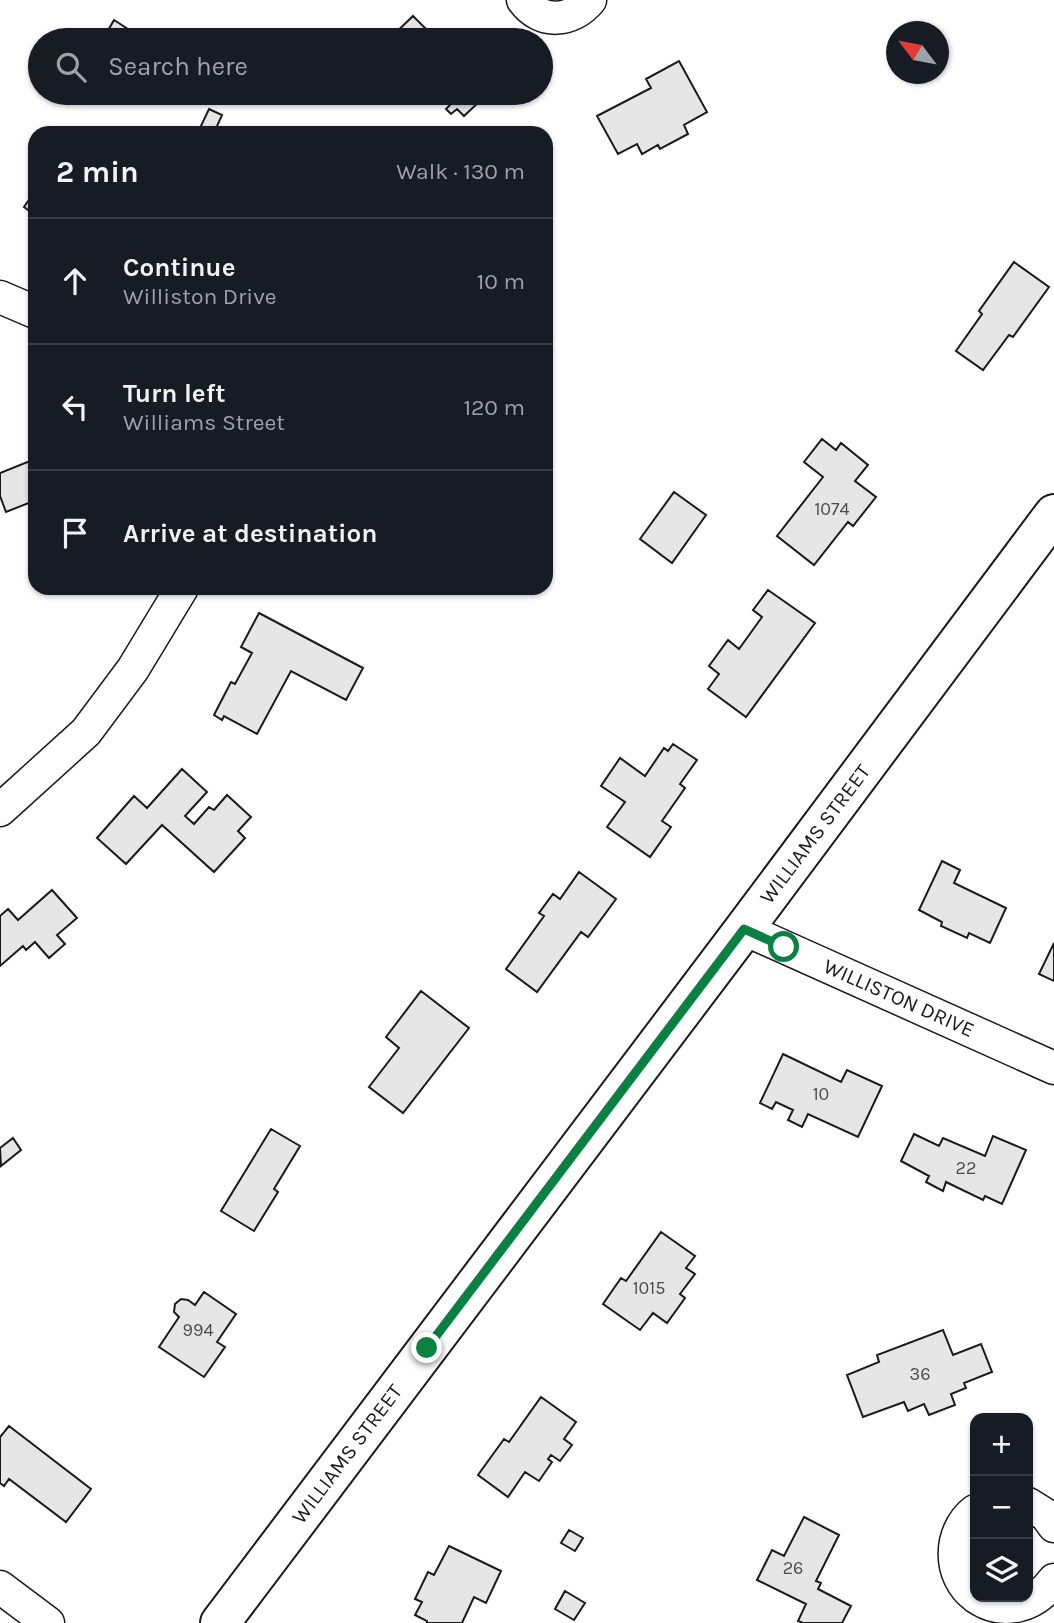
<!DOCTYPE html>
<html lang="en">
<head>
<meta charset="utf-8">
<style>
  :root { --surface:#171b24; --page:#20242c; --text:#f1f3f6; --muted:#9ea1a6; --line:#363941 }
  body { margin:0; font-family:Karla,sans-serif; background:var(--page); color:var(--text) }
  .controls { position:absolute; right:21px; bottom:21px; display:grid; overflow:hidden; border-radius:14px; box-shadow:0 2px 5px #0004 }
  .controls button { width:63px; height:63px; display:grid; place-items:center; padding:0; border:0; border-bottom:2px solid var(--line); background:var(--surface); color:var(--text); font:35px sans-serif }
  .compass { position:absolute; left:886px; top:21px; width:63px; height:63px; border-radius:50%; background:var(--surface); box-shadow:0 2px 5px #0004; rotate:302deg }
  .stop { position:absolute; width:21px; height:21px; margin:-16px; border:5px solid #0b8043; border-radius:50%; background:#fff }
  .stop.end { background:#0b8043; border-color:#fff; box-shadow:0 2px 7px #0008 }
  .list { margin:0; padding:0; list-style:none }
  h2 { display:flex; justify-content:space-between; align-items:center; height:91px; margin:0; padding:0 28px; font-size:30px }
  h2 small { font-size:23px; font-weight:400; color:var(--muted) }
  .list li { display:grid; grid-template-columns:46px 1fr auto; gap:21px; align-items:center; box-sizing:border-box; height:126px; padding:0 28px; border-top:2px solid var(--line) }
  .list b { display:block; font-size:26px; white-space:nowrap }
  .list p { margin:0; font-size:23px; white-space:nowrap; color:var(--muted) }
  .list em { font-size:23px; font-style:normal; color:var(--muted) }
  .icon { flex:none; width:38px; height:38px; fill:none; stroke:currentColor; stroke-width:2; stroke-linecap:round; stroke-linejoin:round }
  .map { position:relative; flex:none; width:1054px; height:1623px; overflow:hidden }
  .search { position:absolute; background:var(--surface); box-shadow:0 2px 5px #0004; left:28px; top:28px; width:525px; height:77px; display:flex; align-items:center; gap:18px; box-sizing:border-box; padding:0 24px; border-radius:38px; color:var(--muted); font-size:26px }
  .panel { position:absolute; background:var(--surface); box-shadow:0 2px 5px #0004; left:28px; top:126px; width:525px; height:469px; border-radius:21px }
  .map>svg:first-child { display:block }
  .building { fill:#e6e6e6; stroke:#1a1a1a; stroke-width:2 }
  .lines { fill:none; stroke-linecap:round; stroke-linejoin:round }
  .minor-casing { stroke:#1a1a1a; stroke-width:35 }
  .major-casing { stroke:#1a1a1a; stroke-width:42 }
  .minor { stroke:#fff; stroke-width:32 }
  .major { stroke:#fff; stroke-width:38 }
  .route { stroke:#0b8043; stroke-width:9 }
  .labels { text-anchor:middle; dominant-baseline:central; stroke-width:5; stroke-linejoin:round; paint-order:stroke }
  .number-label { font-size:18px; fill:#4d4d4d }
  .street-label { font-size:21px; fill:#1a1a1a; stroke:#fff }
</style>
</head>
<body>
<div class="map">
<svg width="1054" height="1623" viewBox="0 0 1054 1623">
  <rect width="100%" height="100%" fill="#fff"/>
  <path class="building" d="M413,16L437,40H388Z
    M114,20L131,31L125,40H116L106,34Z
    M679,61L707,112L684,125L688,134L660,149L658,145L642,154L637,144L618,154L597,116L651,88L646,79Z
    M442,93H482L477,98L480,101L464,116L457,109L451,114L446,109L452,103Z
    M209,109L222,115L214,133L200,128Z
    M35,191V215L24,207Z
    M1014,262L1049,287L1013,337L1009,335L983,370L956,351L982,314L979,311Z
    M822,439L836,450L841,443L868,465L855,481L876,497L853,526L848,522L814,565L777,536L823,477L804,462Z
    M35,459V513L31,502L6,512L0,496V473Z
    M674,492L706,515L672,563L640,539Z
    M768,590L815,623L746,717L708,689L719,674L709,666L728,640L739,649L762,617L753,610Z
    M259,613L363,668L346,700L291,671L257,734L224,716L222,720L214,715L231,682L235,684L252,653L241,647Z
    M673,744L697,760L680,784L685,788L662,821L671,827L650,857L607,827L625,802L601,786L620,758L645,776L664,748L668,751Z
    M182,769L207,792L185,816L194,824L209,807L214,810L227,795L251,817L238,831L245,838L214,872L162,825L126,864L97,838L134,796L147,808Z
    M942,861L960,870L954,883L1006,908L990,943L969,933L967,938L941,926L942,922L919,910Z
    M579,872L616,899L588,937L581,932L537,992L506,969L544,916L539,913L553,894L560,899Z
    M52,890L77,918L57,935L65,944L49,958L35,942L26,950L23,946L0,966V916L8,909L18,920Z
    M1054,943V981L1039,974Z
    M421,991L469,1028L403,1113L369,1087L399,1048L386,1037Z
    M783,1054L841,1082L847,1070L882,1086L858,1137L808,1114L802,1127L788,1120L793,1110L776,1102L772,1109L760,1103Z
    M271,1129L300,1146L274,1189L278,1192L254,1231L221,1211Z
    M914,1134L939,1146L943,1138L985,1156L993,1136L1026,1150L1002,1204L985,1196L983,1200L946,1182L943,1191L926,1182L929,1176L901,1161Z
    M13,1138L21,1150L1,1166L0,1148Z
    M661,1232L695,1256L686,1268L695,1274L680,1294L685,1298L667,1323L653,1313L640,1330L603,1304L621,1278L626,1281Z
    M204,1292L236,1314L217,1342L225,1347L204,1377L159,1347L179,1317L174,1312L175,1304L181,1299L188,1300L195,1305Z
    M943,1330L953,1355L981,1344L992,1372L964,1383L966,1388L951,1394L955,1405L929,1415L924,1404L908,1411L904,1402L863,1417L847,1375L879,1362L877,1355Z
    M541,1397L576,1422L564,1439L572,1445L560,1461L551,1455L548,1459L552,1462L539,1481L525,1472L508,1497L478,1475L504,1439L509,1442Z
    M9,1426L91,1489L66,1522L9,1479L4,1486L0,1483V1437Z
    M804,1517L839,1535L816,1581L821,1583L818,1589L851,1606L842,1623H803L798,1621L806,1604L757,1580L772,1550L784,1556Z
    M569,1530L583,1538L575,1551L561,1543Z
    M449,1546L501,1571L486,1603L474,1597L462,1623H427V1621L415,1615L422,1602L415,1599L428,1572L434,1575Z
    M565,1591L585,1603L574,1620L555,1609Z"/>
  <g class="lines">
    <defs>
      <path id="minor" d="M523,0C541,25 572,22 590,0
        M0,297L35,312
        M0,810L86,732L133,669L182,588
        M744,929L1054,1068
        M1028,1504L1046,1515L1054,1526
        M975,1511C948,1532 948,1576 975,1596
        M0,1587L48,1623
        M976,1597C1004,1616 1035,1606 1054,1580"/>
      <path id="major" d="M220,1623L744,929L1054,514"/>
    </defs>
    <use href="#minor" class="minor-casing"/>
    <use href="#major" class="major-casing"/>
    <use href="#minor" class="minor"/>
    <use href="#major" class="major"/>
  </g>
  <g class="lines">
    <path class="route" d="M427,1348L744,929L784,947"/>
  </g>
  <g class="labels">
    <g class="number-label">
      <text x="832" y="509">1074</text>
      <text x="821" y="1094">10</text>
      <text x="966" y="1168">22</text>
      <text x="649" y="1288">1015</text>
      <text x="198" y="1330">994</text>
      <text x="920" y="1374">36</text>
      <text x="793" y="1568">26</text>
    </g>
    <g class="street-label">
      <text transform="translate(815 834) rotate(-53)">WILLIAMS STREET</text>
      <text transform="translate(899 998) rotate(24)">WILLISTON DRIVE</text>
      <text transform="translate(347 1454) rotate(-53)">WILLIAMS STREET</text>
    </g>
  </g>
</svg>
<div class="controls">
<button>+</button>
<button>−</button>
<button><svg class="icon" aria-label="layers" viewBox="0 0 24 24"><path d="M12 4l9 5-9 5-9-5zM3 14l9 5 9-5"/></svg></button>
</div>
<svg class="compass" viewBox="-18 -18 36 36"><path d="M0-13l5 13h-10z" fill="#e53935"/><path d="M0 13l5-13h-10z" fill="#9ea1a6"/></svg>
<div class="stop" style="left:784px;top:947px"></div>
<div class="stop end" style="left:427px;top:1348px"></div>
<div class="search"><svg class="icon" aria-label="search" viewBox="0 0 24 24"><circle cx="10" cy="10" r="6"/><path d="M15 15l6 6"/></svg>Search here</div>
<section class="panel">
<h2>2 min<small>Walk · 130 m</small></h2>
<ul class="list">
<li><svg class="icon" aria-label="ahead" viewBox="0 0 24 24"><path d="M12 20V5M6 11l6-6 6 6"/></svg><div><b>Continue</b><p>Williston Drive</p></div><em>10 m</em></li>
<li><svg class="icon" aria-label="left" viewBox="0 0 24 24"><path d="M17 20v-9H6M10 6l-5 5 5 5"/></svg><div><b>Turn left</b><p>Williams Street</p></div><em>120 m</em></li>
<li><svg class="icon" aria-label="arrive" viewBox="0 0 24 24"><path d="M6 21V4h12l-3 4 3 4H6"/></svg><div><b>Arrive at destination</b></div></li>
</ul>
</section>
</div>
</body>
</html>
